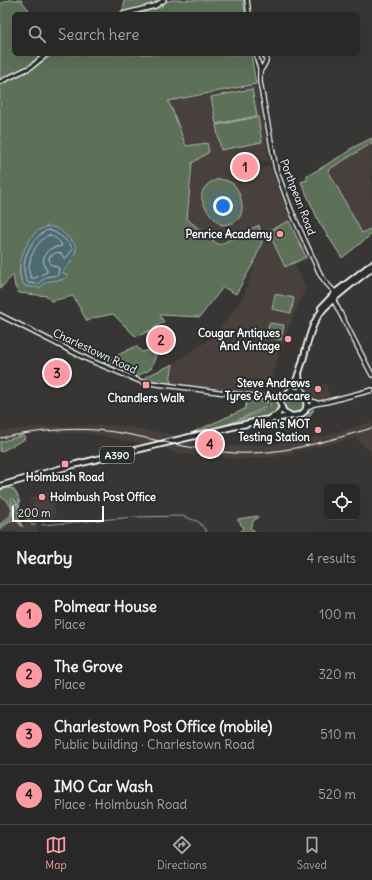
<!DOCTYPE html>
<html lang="en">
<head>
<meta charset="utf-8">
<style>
  :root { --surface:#292828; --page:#353434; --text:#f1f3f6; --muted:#a5a6a8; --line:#454445; --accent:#ff9aa2 }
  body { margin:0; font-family:Delius,sans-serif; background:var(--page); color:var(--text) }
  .controls { position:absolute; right:12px; bottom:12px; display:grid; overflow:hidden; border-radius:6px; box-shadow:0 4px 16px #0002 }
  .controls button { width:36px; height:36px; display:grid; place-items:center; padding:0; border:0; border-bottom:1px solid var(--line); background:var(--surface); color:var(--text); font:20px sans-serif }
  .scale { position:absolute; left:12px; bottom:10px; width:92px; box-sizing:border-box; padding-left:4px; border:2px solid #fff; border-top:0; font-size:11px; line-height:14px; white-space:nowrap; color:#fff; -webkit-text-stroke:3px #2a2d2e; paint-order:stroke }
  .you { position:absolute; left:223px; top:206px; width:14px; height:14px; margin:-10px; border:3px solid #fff; border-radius:50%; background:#1a73e8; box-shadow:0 0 0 6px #1a73e833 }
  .badge { display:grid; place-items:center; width:26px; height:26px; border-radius:50%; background:var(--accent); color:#111; font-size:13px; font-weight:700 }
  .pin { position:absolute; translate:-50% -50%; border:2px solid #fff; box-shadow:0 1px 4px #0006 }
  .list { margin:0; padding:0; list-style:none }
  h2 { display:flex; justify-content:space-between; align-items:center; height:52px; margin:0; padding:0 16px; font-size:17px }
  h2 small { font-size:13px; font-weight:400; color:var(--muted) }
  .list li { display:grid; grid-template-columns:26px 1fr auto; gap:12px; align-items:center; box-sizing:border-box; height:60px; padding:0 16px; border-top:1px solid var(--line) }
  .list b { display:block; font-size:15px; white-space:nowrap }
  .list p { margin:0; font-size:13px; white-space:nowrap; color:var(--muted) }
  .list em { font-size:13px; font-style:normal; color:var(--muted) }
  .icon { flex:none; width:22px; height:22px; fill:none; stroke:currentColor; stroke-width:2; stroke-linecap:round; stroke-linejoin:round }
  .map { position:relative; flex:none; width:372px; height:532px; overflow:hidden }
  .search { position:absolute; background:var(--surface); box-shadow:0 4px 16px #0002; left:12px; right:12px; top:12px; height:44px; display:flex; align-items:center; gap:10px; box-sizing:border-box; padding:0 14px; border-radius:6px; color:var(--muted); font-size:15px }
  .sheet { height:292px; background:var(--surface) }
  nav { display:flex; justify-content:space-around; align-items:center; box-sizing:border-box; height:56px; border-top:1px solid var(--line); background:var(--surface); font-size:11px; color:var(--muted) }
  nav a { display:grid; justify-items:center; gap:2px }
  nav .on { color:var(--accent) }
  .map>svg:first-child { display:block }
  .built { fill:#47413e }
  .green { fill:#5d7059; stroke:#aeb8ac; fill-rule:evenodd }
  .water { fill:#4d6b70; stroke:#94a6a9 }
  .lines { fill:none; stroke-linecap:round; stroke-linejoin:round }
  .shore { stroke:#b8c4c6; stroke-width:1 }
  .stream { stroke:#94a6a9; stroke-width:1 }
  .secondary-casing { stroke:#fff; stroke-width:6 }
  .highway-casing { stroke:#fff; stroke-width:8 }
  .secondary { stroke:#2a2d2e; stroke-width:3.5 }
  .highway { stroke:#2a2d2e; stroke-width:4.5 }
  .rail { stroke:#fff; stroke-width:1 }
  .poi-dot { fill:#ff9aa2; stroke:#2a2d2e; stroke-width:1.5 }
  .labels { text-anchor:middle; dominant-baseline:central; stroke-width:4; stroke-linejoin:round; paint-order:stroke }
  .shield { fill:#2a2d2e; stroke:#bfc0c0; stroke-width:1 }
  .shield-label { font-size:10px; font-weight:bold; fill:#fff }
  .street-label { font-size:11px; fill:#fff; stroke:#2a2d2e }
  .poi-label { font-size:11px; font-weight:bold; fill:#fff; stroke:#2a2d2e; text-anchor:end }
</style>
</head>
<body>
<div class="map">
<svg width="372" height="532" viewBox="0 0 372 532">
  <rect width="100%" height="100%" fill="#373635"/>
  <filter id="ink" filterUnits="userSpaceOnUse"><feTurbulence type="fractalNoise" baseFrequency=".025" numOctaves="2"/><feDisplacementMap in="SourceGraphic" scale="8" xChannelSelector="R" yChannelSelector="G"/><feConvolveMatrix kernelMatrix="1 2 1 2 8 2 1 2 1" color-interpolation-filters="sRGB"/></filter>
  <g filter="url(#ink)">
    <path class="built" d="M256,84L269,161L239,158V173L249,174L269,165L291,218L289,219L295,227L310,258L295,265L304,284L305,289L292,319L274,368L271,385L258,390L257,393L220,391L172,384L170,380L173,364L213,337L243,298L255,265L253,264L262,242L258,225L219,245L187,219L192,163L172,109L168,101Z
      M372,143V228L362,233L328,169Z
      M326,384L330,398L314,399L306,393L304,387Z
      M372,422V454L356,438L326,445L304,449L276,457L243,459L175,453L162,447L221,434L225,447H229L230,446L276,444L288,438H312L323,436Z
      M116,425L180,436L143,444L87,433H49L29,434L0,442V431L45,426Z
      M13,489L17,493L20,504L18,510L19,511L16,517L22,526L26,523L24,517L27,514H29L31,516L39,532H0V499H3Z
      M52,490L56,516L42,523L29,499Z"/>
    <path class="green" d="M8,0H21L32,14H14V54H42L32,62L33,69L53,54H251L256,84L168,101L172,109L186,146L207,143L209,152L192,163L187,219L219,245L259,225L262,242L253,264L236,294L223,287L200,317L161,315L160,316L164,322L143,334L135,336L113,314L93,318L87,321L73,296L51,301L47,296L19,293L15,287L13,275L0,289V4ZM65,235L74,243L76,251C71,259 69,267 61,272L62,280L48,281L34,287L25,286C13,272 23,254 30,240Z
      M124,0H161L153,5L120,13L124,7Z
      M172,0H243L245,14H138L161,7L165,2Z
      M252,89L257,116L216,124L211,97Z
      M258,117L262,142L221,150L216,125Z
      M372,138V143L328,170L362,233L372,228V234L342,258L319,222L301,182L307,180V175L311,174L349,151L350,149Z
      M219,179C225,180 231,181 235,186C242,195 246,214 236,221C232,224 226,224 221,225C210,215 193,198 207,185C210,182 215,180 219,179Z
      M289,221L306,257L285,267L268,231Z
      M275,294L294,298L291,313L272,309Z
      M269,323L284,325L281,340L267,337Z
      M136,346L142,352L150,350L156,355L151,369L136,377L102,363Z
      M173,364L170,380L172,384L145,379V377Z
      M284 404a10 10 0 1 1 20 0a10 10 0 1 1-20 0Z
      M270,399L276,400L280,405L279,408L274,415L226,426L266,409L270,405Z
      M247,400L268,401L266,407L226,425L189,434L245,409Z
      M314,409L308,419L303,423L256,426L300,419Z
      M24,435L25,439L0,452V442Z
      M7,488L13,489C17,493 21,501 19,507L14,499H11L13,510L12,515L15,512L14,504L16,503L19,511L18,518L22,525V527L15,518L0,529V524L11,515V511L13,510L6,499L0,497V490Z
      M258,516V518L254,520L250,528L256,532H240L244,527L241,525L240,522L238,521V519Z"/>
    <path class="water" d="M48,226L59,229L76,245C78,252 68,268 62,272L67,275V277C58,284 49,276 40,288L25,286C13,272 24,243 36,232C40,229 44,228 48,226Z"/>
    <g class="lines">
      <path class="shore" d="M48,230C56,231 70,242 73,249L66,258H64L62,254L57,252L49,257L50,264L59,268L58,275L46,277L38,284L28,283C17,266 30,237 48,230Z
        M49,235C54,236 60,241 62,246C59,247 55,247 52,248C43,252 41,262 47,270V272L35,278H31C24,265 36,240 49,235Z"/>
      <path class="stream" d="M26,515L32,525H36
        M42,525L135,517L183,516L199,522L207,532
        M0,526C7,521 15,518 14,508C14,505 13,503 13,501H16L19,507"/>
      <defs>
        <path id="secondary" d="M247,0L249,14
          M123,14L155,6L164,0
          M257,54V59L260,68V82L276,169L291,210L321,276L328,285L337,294
          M261,70C264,65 270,58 263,54
          M0,82L31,67L47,54
          M333,299L372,375
          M0,315L89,360L142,382L226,393L282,399
          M305,398L317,403
          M306,408L314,404L326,402L372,390"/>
        <path id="highway" d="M321,308L336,292L372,264
          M289,392L297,391L303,395
          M292,416L284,412C277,400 283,399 290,391C293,387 297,380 298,375C306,356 308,328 321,312C335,295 355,282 372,268
          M271,418L277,415L282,408
          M0,486L73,465L232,427L264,420L300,415L305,411L307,405L305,398L300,386L299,374"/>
      </defs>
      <use href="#secondary" class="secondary-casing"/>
      <use href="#highway" class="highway-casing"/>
      <use href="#secondary" class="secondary"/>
      <use href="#highway" class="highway"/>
      <path class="rail" d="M0,438C40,430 80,426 121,433C159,440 196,451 235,453C282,455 327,441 372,428"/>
    </g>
  </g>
  <g class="poi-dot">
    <circle cx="280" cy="234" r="4"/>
    <circle cx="288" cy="339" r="4"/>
    <rect x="142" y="381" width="8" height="8" rx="2"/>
    <circle cx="318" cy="389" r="4"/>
    <circle cx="318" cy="430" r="4"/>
    <rect x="61" y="460" width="8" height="8" rx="2"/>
    <circle cx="42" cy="497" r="4"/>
  </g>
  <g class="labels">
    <rect class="shield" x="100" y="447" width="34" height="16" rx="3"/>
    <g class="shield-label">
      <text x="117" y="455">A390</text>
    </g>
    <g class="street-label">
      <text transform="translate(298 197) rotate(69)">Porthpean Road</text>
      <text transform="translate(95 351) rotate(25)">Charlestown Road</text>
    </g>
    <g class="poi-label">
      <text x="272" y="234">Penrice Academy</text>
      <text x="280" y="333">Cougar Antiques<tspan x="280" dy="13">And Vintage</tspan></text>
      <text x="310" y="383">Steve Andrews<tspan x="310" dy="13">Tyres &amp; Autocare</tspan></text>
      <text x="146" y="398" text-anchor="middle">Chandlers Walk</text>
      <text x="310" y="424">Allen's MOT<tspan x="310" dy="13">Testing Station</tspan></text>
      <text x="65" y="477" text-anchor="middle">Holmbush Road</text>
      <text x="50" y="497" text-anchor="start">Holmbush Post Office</text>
    </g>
  </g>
</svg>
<div class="controls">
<button><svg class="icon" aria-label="locate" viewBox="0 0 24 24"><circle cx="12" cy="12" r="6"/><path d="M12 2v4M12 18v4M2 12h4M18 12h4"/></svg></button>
</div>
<div class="scale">200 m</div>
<div class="you"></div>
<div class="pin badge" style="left:245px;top:167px">1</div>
<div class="pin badge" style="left:161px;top:340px">2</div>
<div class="pin badge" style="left:57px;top:373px">3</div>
<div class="pin badge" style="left:210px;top:444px">4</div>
<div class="search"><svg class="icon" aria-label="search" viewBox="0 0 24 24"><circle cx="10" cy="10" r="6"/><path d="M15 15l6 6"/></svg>Search here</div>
</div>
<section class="sheet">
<h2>Nearby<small>4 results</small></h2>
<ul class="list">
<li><span class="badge">1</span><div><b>Polmear House</b><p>Place</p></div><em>100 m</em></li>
<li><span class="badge">2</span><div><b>The Grove</b><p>Place</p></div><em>320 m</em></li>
<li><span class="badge">3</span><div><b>Charlestown Post Office (mobile)</b><p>Public building · Charlestown Road</p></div><em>510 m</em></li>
<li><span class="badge">4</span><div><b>IMO Car Wash</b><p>Place · Holmbush Road</p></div><em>520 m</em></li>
</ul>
</section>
<nav>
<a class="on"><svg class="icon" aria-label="map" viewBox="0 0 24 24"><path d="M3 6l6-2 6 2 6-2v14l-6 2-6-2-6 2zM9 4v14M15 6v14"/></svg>Map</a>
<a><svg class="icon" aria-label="directions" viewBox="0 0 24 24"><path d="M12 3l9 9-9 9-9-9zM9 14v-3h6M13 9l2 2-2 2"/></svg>Directions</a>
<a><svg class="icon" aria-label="saved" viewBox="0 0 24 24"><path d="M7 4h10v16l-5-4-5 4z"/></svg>Saved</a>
</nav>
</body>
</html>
